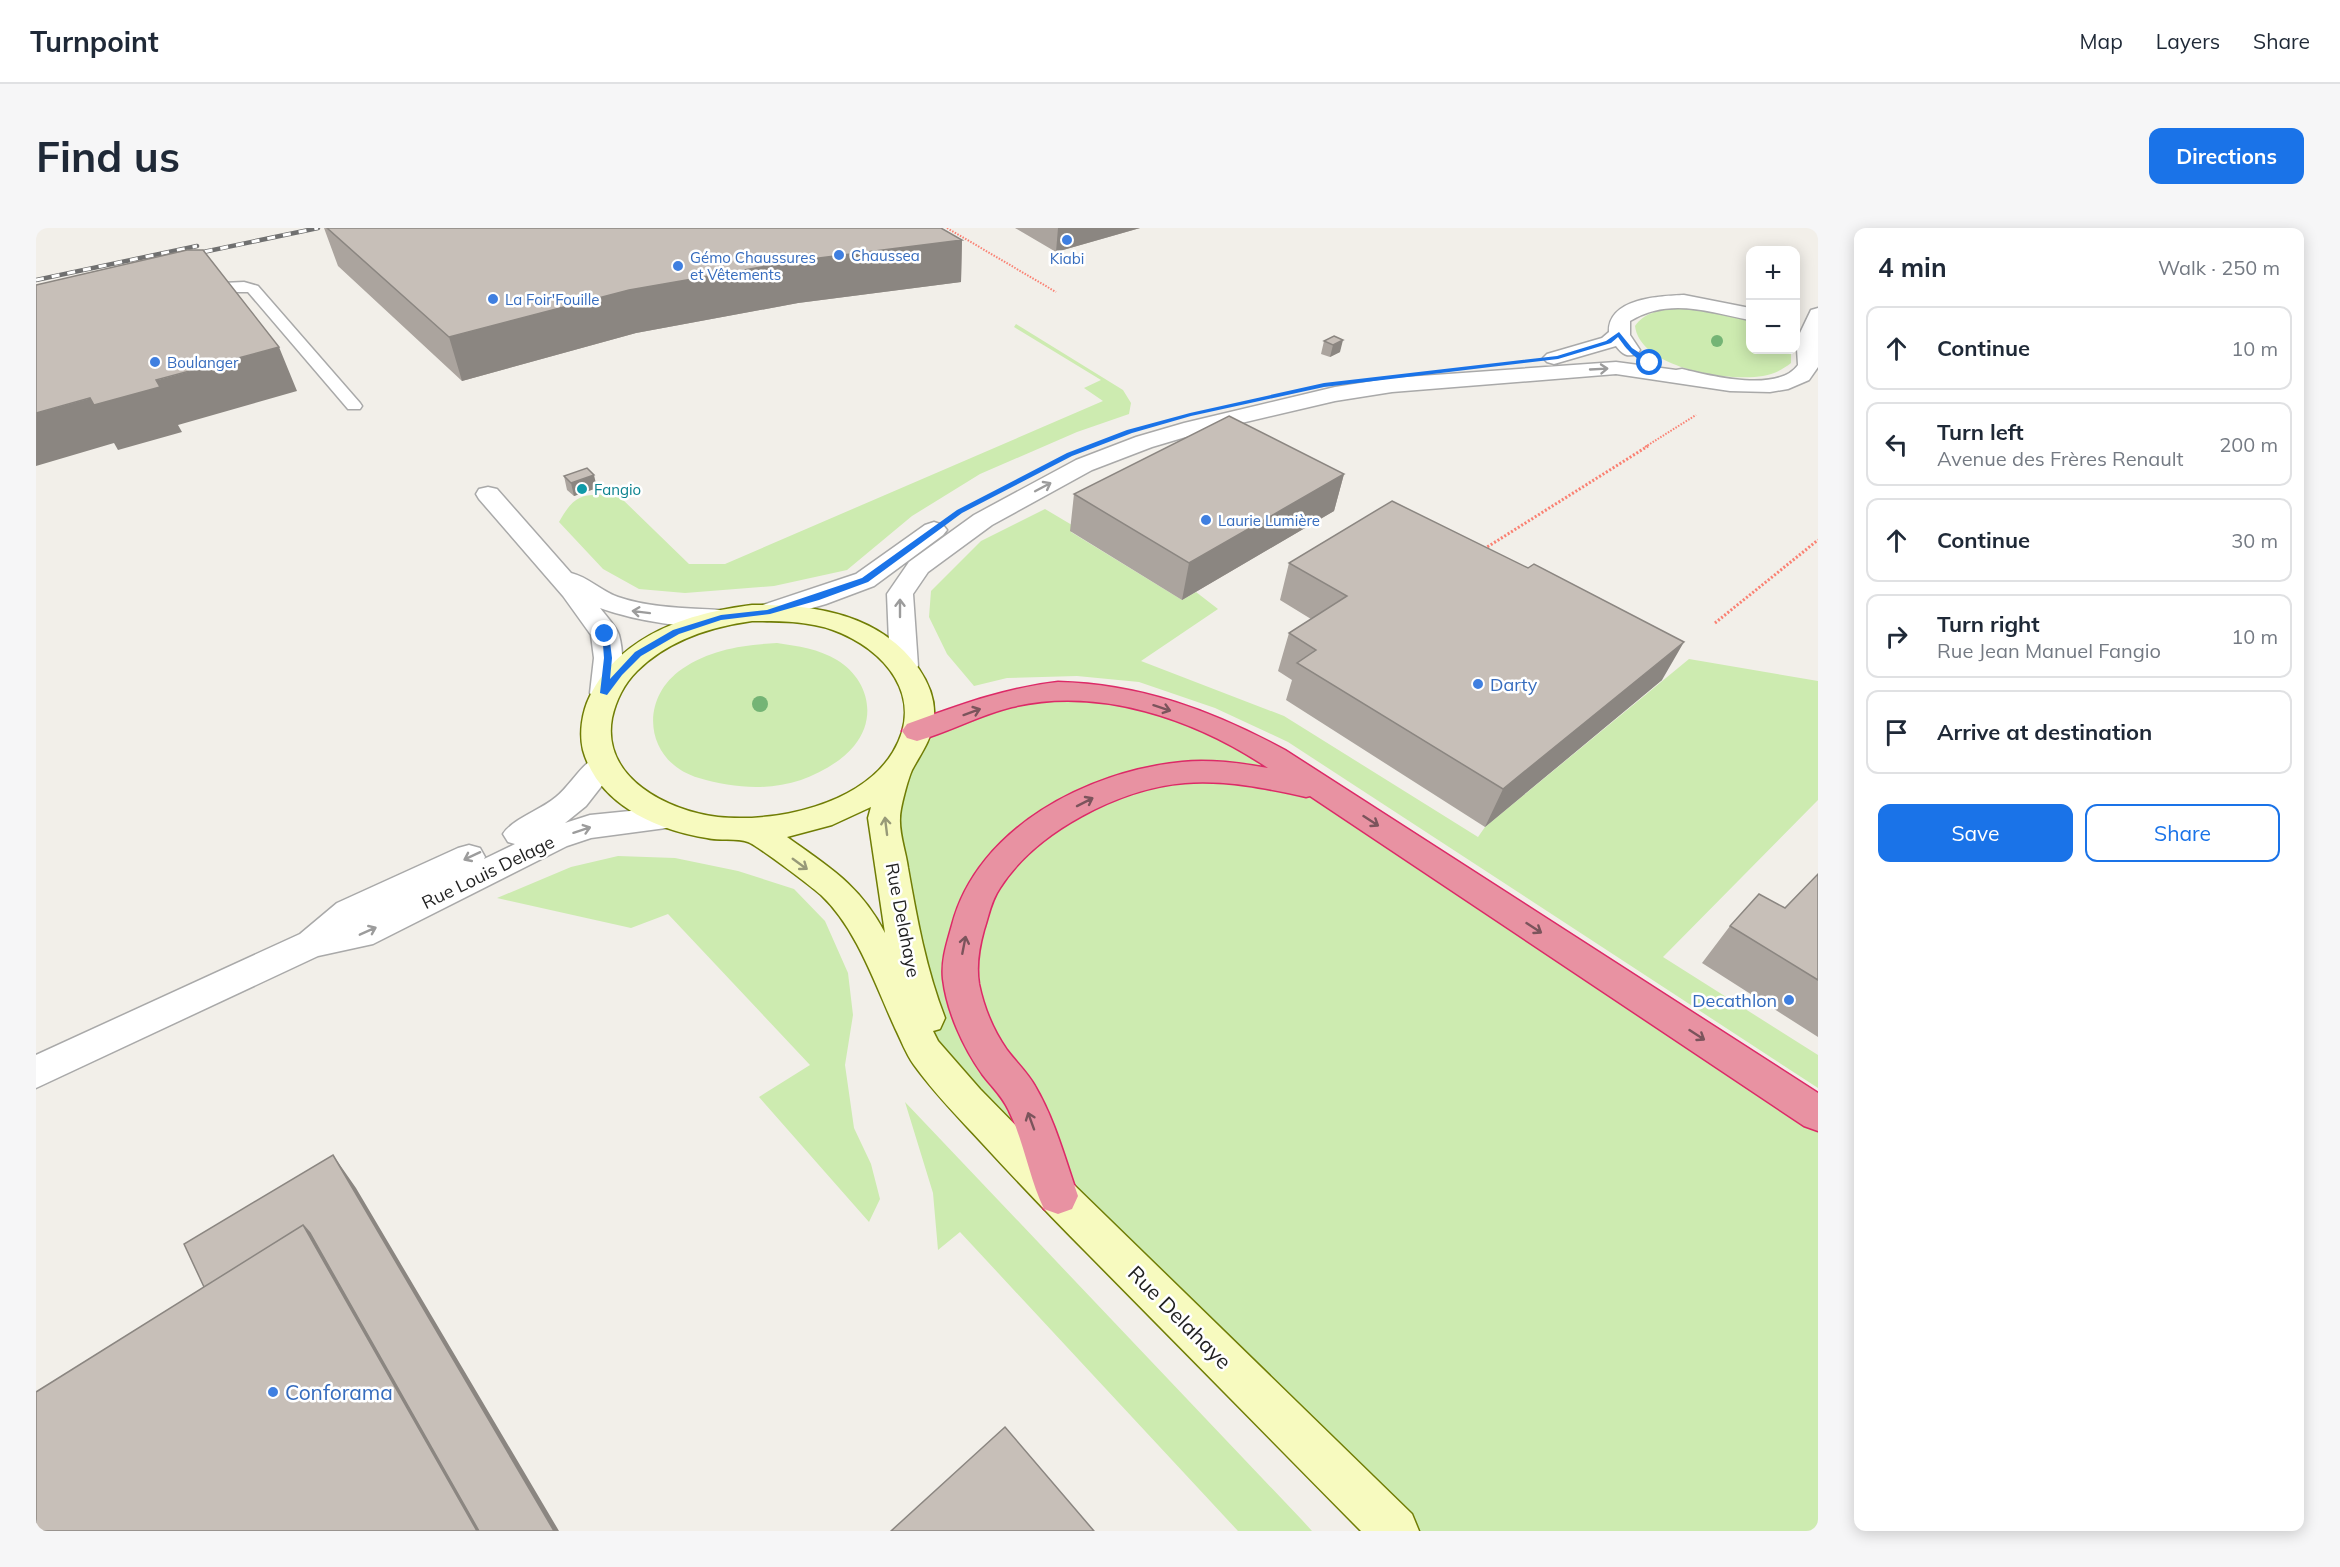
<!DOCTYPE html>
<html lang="en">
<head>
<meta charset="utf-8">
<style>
  :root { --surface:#fff; --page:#f6f6f7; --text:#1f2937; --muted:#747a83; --line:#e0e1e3; --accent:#1a73e8 }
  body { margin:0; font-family:Mulish,sans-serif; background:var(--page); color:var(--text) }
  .controls { position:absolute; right:18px; top:18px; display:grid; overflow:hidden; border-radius:12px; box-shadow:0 3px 15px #0003 }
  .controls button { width:54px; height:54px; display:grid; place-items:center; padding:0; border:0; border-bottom:2px solid var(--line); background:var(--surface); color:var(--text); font:30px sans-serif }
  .stop { position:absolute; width:18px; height:18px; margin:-14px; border:4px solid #1a73e8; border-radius:50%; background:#fff }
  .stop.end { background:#1a73e8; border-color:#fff; box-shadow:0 2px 6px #0008 }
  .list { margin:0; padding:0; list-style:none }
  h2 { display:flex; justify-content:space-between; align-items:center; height:78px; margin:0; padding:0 24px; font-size:26px }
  h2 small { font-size:20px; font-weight:400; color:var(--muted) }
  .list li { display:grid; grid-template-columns:39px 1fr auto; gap:18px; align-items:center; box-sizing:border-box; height:84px; margin:0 12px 12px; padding:0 12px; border:2px solid var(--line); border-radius:12px }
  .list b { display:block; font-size:22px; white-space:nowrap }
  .list p { margin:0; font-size:20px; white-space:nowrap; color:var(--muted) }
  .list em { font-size:20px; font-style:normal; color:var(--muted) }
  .actions { display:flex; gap:12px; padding:18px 24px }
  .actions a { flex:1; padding:14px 0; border:2px solid var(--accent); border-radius:12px; text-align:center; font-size:21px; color:var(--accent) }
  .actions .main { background:var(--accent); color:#fff }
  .icon { flex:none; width:33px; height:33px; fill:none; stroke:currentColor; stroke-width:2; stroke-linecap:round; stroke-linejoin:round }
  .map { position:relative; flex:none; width:1782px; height:1303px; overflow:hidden; border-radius:12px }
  header { display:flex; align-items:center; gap:36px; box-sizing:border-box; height:84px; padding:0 30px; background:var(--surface); border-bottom:2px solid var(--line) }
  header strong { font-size:28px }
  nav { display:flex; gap:33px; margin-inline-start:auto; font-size:21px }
  .intro { display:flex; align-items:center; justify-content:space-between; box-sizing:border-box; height:144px; padding:0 36px }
  h1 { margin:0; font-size:42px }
  .button { padding:15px 27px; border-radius:12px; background:var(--accent); color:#fff; font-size:21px; font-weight:700 }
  main { display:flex; gap:36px; padding:0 36px }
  aside { flex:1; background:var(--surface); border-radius:12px; box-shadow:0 3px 15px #0003 }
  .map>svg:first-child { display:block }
  .grass { fill:#cdebb0 }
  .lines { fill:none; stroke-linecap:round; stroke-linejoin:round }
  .lane-casing { stroke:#a9a9a9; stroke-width:3 }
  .street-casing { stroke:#a9a9a9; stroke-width:3 }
  .secondary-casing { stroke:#707d05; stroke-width:3 }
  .highway-casing { stroke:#dc2a67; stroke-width:3 }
  .path-far1 { stroke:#fa8072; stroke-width:2; stroke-dasharray:1.5 1.5; stroke-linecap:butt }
  .path { stroke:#fa8072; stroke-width:3; stroke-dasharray:2 2; stroke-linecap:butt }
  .lane { fill:#fff; fill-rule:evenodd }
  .street { fill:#fff; fill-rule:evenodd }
  .secondary { fill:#f7fabf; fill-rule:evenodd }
  .highway { fill:#e892a2; fill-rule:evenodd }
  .rail-casing { stroke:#707070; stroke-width:4.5 }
  .rail { stroke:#fff; stroke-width:3; stroke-dasharray:8; stroke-linecap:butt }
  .tree { fill:#74b475 }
  .wall { fill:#aba49e }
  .shaded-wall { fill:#8b8681 }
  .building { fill:#c7bfb8; stroke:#8b8681; stroke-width:1.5 }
  .oneway { stroke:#9c9c9c }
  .oneway2 { stroke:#7b545c }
  .oneway3 { stroke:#979978 }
  .route { fill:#1a73e8 }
  .shop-dot { fill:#3f7fe0; stroke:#fff; stroke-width:2 }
  .culture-dot { fill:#0f9aa8; stroke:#fff; stroke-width:2 }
  .labels { text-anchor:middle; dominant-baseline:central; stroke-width:5; stroke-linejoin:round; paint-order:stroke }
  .far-shop-label { font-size:15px; fill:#366cbe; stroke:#fff; text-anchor:start }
  .far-culture-label { font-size:15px; fill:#0d838f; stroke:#fff; text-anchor:start }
  .shop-label { font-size:18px; fill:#366cbe; stroke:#fff; text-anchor:start }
  .street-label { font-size:18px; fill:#222; stroke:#fff }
  .near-street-label { font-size:21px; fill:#222; stroke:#fff }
  .near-shop-label { font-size:21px; fill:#366cbe; stroke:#fff; text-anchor:start }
</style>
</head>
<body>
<header>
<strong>Turnpoint</strong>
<nav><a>Map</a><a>Layers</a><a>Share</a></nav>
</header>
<div class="intro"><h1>Find us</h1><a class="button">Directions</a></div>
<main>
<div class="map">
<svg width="1782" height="1303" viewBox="0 0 1782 1303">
  <rect width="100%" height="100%" fill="#f2efe9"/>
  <path class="grass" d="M1638,80H1661L1714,92V122H1755V135C1746,142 1738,146 1727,148C1692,154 1604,140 1599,98C1609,84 1622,83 1638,80Z
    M980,96L1087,162L1095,175L1093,186L1041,204L944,246L876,288L811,342L738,358L649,365L603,361L567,341L523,294C540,263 550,266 583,268L653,336H689L1067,173L1048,160L1065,152L978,99Z
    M1009,281L1041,300L1035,304L1146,372L1160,364L1182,381L1105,433L1248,488L1442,609L1449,599L1653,431L1782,453V572L1627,729L1782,827V860L1252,514L1179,480L1103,454L1041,448L971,450L938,458L911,426L893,389L895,363L945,313Z
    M741,415C762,418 783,421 801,432C832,451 842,489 818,518C806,533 784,545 765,552C732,563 696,560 663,550C610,535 601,472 646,441C675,421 707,417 741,415Z
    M1019,463L1159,490L1782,886V1303H1360L931,873L884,772L855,629L878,512Z
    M582,628L639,630L702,643L758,661L789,693L812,745L817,787L809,837L818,900L835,936L844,971L833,994L723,869L774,837L632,686L595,700L461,670L535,639Z
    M869,874L1266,1292L1276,1303H1202L924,1004L902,1022L897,965Z"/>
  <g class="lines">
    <defs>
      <path id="lane" d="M208,54L222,58L324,175L326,178L324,181H312L212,64H165L158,60L165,56Z"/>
      <path id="street" d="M1648,67L1714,80V92C1673,84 1633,69 1594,93V107L1604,122L1601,126C1591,129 1587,127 1580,118L1518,136L1511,134L1507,130L1511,126L1566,110L1573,104C1572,70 1624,68 1648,67Z
        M1782,80V139L1773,152L1752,161L1734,164L1694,163L1580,146L1356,164L1299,173L1163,205L1116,219L1056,242L956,297L892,344L877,366L882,438L878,444L868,447L858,444L854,438L851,366L873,334L938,287L1040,232L1100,209L1148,195L1299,159L1356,150L1580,134L1640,142L1646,141C1675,148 1742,165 1762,137L1760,104L1764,105L1775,82Z
        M452,259L461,261L535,345C552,349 565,363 582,369C614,380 651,380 685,382L695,384L699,390L695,396C661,404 597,392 564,380C570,388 580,398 583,407C588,425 588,456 578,472L568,474L558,472L554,465L558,430L555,407L527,368L443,271L440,266L443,261Z
        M898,294L907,297L911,302L907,307L838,358L790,376L731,393L721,391L718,385L721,379L820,346L889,297Z
        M567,526L578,530L582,537L550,578L529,595L554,587L634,579L645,582L650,590L645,598L555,610L531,618L337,716L282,728L0,860V827L264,706L301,675L422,620L433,617L444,620L449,629L448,631L479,616L472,614L467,606C476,591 505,582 520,569C536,556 547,532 567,526Z"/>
      <path id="secondary" d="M716,377C778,376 845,386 883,441C894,457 901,477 897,497C894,514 884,527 876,542C872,551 864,580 864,590C863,606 870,624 872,640C881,691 890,741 909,790L904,801L897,803L902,813L944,861L1036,955L1376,1286L1383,1303H1325C1234,1211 1143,1118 1052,1026C1016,990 981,953 946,915C923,890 898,865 878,837C870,826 865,812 859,800C839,756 821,701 785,667C776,659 721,617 712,614C702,610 682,613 671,610C620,602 562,576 547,522C543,505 546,484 554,468C585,407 652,385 716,377ZM716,393C743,393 771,393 797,402C849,421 890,469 857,524C825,577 739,595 682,589C632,583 565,550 576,490C580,472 588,456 601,443C632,412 674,399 716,393ZM835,579L832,590L849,705C824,657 793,639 751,609L796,597Z"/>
      <path id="highway" d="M1022,454C1105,456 1177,483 1249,522L1782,865V903L1768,898L1274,568L1270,569C1230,560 1190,552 1149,555C1084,560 999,604 964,660C955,673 953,687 948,702C943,720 940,737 943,756C948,780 957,802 971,822C980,834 992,845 999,858C1019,892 1029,931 1042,968L1036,981L1022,986L1008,981C993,949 988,914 973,883C967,869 955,858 946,846C927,819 911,784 907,751C905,732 911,715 916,697C941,600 1052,543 1146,534C1175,531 1204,535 1232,540C1159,491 1063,458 976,479C943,487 913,504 881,513L871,510L866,503L871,496C921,478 968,460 1022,454Z"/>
    </defs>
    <use href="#lane" class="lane-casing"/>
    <use href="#street" class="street-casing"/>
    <use href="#secondary" class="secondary-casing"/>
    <use href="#highway" class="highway-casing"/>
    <path class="path-far1" d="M911,0L1020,64
      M1609,219L1660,187"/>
    <path class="path" d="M1448,321L1612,218
      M1679,395L1782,312"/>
    <use href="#lane" class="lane"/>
    <use href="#street" class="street"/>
    <use href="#secondary" class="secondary"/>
    <use href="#highway" class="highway"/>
    <defs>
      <path id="rail" d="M153,27L282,0
        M0,52L161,18"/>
    </defs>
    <use href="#rail" class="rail-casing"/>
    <use href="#rail" class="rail"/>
  </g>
  <g class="tree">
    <circle cx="1681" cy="113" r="6"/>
    <circle cx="724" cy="476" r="8"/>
  </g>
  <path class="wall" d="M288,0H905L926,12L925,54L762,75L600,105L426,153L302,38Z
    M979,0H1104L1020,24Z
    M1298,108L1304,124L1294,129L1285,126L1288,113Z
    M1308,246L1298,283L1146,372L1034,303L1038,266Z
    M528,248L561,260L538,268L531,262Z
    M1253,335L1626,452L1449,599L1250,472L1256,452L1242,443L1253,405L1275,391L1244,372Z
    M1782,646V809L1666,735L1694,698L1749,680Z"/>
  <path class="shaded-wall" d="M1022,0H1104L1020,24Z
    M926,12L925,54L762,75L600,105L426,153L413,109L593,62L759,33Z
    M1307,112L1304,124L1294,129L1297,117Z
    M243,119L261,163L142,197L146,204L82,222L78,215L0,238V185Z
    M1308,246L1298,283L1146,372L1153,335Z
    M558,247L561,260L538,268L535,255Z
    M1648,414L1626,452L1449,599L1467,561Z
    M297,927L320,960L523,1303H518Z
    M267,997L300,1036L453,1303H441Z"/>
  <path class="building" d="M291,0H905L926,12L759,33L593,62L413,109Z
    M151,22H167L243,119L120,152L124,159L58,177L54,170L0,185V57Z
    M1298,108L1307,112L1297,117L1288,113Z
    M1193,188L1308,246L1153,335L1038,266Z
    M551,240L558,247L535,255L528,248Z
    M1356,273L1492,340L1498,336L1648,414L1467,561L1261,435L1280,422L1253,405L1311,368L1253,335Z
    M1782,646V752L1694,698L1723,666L1749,680Z
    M297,927L518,1303H443L274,1005L267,997L168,1059L148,1016Z
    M267,997L441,1303H0V1164Z
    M969,1199L1058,1303H855Z"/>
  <defs><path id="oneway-shaft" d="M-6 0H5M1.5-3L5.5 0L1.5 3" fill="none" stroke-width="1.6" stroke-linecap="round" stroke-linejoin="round" transform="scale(1.5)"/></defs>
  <g class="oneway">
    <use href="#oneway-shaft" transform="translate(1563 141) rotate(-3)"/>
    <use href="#oneway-shaft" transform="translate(1007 259) rotate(-28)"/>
    <use href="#oneway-shaft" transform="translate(864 380) rotate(-90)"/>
    <use href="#oneway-shaft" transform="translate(605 384) rotate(-173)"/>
    <use href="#oneway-shaft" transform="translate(546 602) rotate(-18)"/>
    <use href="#oneway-shaft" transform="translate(436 628) rotate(155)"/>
    <use href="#oneway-shaft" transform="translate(332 703) rotate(-24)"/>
  </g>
  <g class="oneway2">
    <use href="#oneway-shaft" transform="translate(1126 480) rotate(18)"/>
    <use href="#oneway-shaft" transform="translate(936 484) rotate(-20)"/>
    <use href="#oneway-shaft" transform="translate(1049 574) rotate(-27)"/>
    <use href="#oneway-shaft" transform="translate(1335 593) rotate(33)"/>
    <use href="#oneway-shaft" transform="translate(1498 700) rotate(33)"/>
    <use href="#oneway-shaft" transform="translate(928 717) rotate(-79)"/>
    <use href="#oneway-shaft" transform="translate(1661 807) rotate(33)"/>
    <use href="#oneway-shaft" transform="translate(995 893) rotate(-110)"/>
  </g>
  <g class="oneway3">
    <use href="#oneway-shaft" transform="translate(850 598) rotate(-97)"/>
    <use href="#oneway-shaft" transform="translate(764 636) rotate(36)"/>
  </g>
  <path class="route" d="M1583,104L1596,120L1616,133V136C1602,135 1590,121 1582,109L1575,115L1522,131L1288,159L1155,188L1096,205L1036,228L926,285L832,354L783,372L734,386L685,392L643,406L605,428L586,447L571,467L564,465L568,430L566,404L573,406L576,430L574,451L599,424L637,402L685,387L731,382L826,350L921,282L1031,225L1091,202L1154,185L1288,155L1521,128L1570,113Z"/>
  <g class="shop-dot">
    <circle cx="1031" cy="12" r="6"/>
    <circle cx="803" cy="27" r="6"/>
    <circle cx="642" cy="38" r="6"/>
    <circle cx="457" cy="71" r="6"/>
    <circle cx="119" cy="134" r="6"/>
    <circle cx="1170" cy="292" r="6"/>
    <circle cx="1442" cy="456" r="6"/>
    <circle cx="1753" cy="772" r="6"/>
    <circle cx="237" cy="1164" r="6"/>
  </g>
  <circle class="culture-dot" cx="546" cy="261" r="6"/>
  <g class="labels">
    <g class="far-shop-label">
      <text x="815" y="27">Chaussea</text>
      <text x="654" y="29">Gémo Chaussures<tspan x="654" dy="17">et Vêtements</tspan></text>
      <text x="1031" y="30" text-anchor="middle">Kiabi</text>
      <text x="469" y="71">La Foir'Fouille</text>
      <text x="131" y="134">Boulanger</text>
      <text x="1182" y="292">Laurie Lumière</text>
    </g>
    <g class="far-culture-label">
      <text x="558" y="261">Fangio</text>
    </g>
    <g class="shop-label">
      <text x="1454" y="456">Darty</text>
      <text x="1741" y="772" text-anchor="end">Decathlon</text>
    </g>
    <g class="street-label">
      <text transform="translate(452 644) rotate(-26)">Rue Louis Delage</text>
      <text transform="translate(867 692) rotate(79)">Rue Delahaye</text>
    </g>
    <g class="near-street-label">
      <text transform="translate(1144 1089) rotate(45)">Rue Delahaye</text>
    </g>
    <g class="near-shop-label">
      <text x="249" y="1164">Conforama</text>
    </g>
  </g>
</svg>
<div class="controls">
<button>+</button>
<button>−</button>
</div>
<div class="stop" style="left:1614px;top:135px"></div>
<div class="stop end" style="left:569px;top:406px"></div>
</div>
<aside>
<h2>4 min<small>Walk · 250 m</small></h2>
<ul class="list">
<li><svg class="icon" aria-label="ahead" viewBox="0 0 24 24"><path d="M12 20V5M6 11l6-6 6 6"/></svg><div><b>Continue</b></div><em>10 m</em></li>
<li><svg class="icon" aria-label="left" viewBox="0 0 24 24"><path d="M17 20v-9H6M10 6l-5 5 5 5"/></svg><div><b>Turn left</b><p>Avenue des Frères Renault</p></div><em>200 m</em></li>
<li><svg class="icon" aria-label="ahead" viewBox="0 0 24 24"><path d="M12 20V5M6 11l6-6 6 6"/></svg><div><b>Continue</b></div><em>30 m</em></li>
<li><svg class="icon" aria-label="right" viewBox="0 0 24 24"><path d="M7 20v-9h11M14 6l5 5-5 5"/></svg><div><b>Turn right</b><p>Rue Jean Manuel Fangio</p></div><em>10 m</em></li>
<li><svg class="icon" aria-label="arrive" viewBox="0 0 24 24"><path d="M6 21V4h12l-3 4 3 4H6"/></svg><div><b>Arrive at destination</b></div></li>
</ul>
<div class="actions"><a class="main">Save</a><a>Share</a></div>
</aside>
</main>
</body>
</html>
